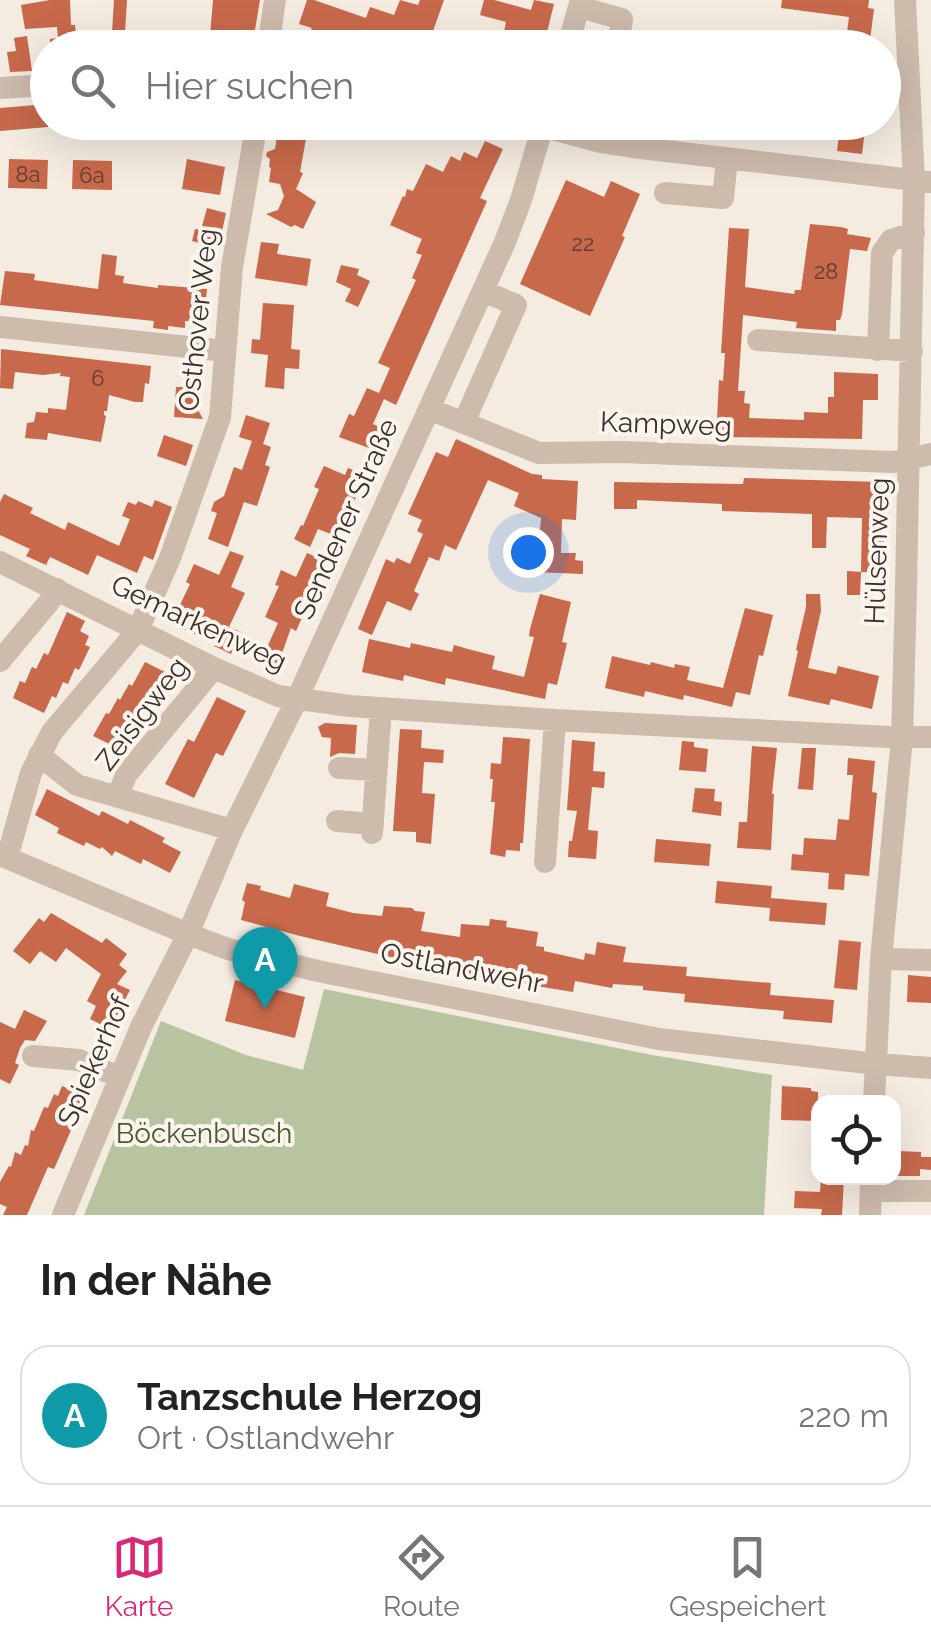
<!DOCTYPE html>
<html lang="de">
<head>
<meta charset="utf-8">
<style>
  :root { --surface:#fff; --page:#f2f2f2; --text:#222; --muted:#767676; --line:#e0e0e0; --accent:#db2777 }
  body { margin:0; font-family:Raleway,sans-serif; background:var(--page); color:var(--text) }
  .controls { position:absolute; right:30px; bottom:30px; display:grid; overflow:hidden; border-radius:20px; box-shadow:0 10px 40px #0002 }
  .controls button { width:90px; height:90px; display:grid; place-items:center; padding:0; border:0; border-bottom:2px solid var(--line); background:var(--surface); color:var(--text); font:50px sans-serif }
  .you { position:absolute; left:528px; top:552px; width:35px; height:35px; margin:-25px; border:8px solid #fff; border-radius:50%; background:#1a73e8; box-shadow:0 0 0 15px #1a73e833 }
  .badge { display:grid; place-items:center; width:65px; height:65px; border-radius:50%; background:var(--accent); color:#fff; font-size:32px; font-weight:700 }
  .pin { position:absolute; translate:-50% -82px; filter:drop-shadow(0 2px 5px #0008) }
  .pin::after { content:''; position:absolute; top:52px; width:35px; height:30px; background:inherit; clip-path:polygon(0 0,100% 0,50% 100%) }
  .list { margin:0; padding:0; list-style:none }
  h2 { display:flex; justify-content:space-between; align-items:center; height:130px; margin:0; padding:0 40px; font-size:42px }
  h2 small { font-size:32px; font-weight:400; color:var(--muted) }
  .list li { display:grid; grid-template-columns:65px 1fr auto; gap:30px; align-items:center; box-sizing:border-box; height:140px; margin:0 20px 20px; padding:0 20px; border:2px solid var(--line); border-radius:30px }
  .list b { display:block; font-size:38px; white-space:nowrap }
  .list p { margin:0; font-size:32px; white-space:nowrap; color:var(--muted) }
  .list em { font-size:32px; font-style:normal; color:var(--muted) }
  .icon { flex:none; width:55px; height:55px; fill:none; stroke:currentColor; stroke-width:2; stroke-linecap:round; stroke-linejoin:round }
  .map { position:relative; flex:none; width:931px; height:1215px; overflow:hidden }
  .search { position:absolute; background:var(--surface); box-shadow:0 10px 40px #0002; left:30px; right:30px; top:30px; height:110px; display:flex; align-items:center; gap:25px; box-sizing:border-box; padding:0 35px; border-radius:55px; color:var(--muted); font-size:38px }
  .sheet { height:290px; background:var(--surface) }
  nav { display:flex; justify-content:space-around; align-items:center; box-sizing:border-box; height:140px; border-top:2px solid var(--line); background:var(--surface); font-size:28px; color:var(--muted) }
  nav a { display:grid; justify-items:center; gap:5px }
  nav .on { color:var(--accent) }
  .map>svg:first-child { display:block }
  .green { fill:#b8c4a0 }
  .building { fill:#c8694b }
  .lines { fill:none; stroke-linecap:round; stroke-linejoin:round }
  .minor { stroke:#cdbbac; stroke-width:22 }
  .labels { text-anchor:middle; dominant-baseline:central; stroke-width:8; stroke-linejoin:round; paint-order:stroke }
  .number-label { font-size:22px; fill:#5e3e33 }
  .street-label { font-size:28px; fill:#3b302b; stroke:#fbf5ee }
  .park-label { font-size:28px; fill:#4a5a2e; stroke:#fbf5ee }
</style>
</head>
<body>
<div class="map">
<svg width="931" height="1215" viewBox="0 0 931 1215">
  <rect width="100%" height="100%" fill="#f4ebe1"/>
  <path class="green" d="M324,989L652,1055L772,1075L764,1215H84L161,1021L246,1055L303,1070Z"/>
  <path class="building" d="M50,0H70L71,25H75L76,33H79V35L112,32L114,0H127L125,32L177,36V48H50V39L58,38L57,27L25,29L21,5Z
    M213,0H260L252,48H209Z
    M307,0H314L366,18L370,7L394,15L400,0L418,5L420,0H444L427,48H370L311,30L312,28L299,24Z
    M484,0H494L531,10L534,0L554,4L543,48H508L511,34L504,32L506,22L480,15Z
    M782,0H869L868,8L874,9L869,48H845L849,17L781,8Z
    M27,36L32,71L10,72L7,52L16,51L14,38Z
    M48,104V127L0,131V108Z
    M279,122H309L300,172L303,173L296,189L316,202L303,229L295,225L291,227L266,214L278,210L284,196L280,184L269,182L271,168L269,167L270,159L266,156L267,152L275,149Z
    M810,122H866L862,154L837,151L839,135L809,131Z
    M485,141L503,149L480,198L487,201L396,405L384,399L373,424L386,430L377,451L339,437L349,414L354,416L367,388L379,393L390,368L378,363L416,280L412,278L422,255L416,253L422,239L390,225L403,196L405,197L407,189L413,191L426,164L443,172L451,156L460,161L464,152L477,158Z
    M9,159L48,160L47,189L8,188Z
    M187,159L225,167L220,195L182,189Z
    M73,160L112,161V190L72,189Z
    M566,180L604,197L611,181L640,194L622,236L625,237L590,316L520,284Z
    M207,208L226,213L221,236L217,235L214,247L192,241L195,229L201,230Z
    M810,224L841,227L848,229L847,234L871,238L867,251L850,249L842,314L840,320H836V331L796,328L797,322L743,315L738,391H745L744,403L750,404L749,418L804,420V412L828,413V397H834V372L878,374V400H863L862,439L722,437L723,419H717L719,380L723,381L725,353H721L729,228L749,229L745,287L794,294L795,290H801Z
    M261,242L279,244L277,254L311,259L307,286L255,278Z
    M102,254L117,256L115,275L124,276L123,283L158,288V285L207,289L204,322L185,321V328L168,326V330L153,328L154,321L0,305L5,271L35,274L34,280L98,289Z
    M341,265L359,269L357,275L370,281L358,307L345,301L351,289L336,282Z
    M263,303L294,305L291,349L300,350L299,369L285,368L284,389L265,387L268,355L251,353L252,339L260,340Z
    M1,349L151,366L149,384L145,383L143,402H135L109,395L107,411H104V415L106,416L101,442L48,433L47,440L25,438L27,423L34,422L36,412L48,413V408L66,410L70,377L60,376L61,373L43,375L15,372L13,389L0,388Z
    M186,362L202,364L198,410L203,419L174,417L176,387H184Z
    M246,415L270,423L263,444L271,447L265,465L270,467L257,506L244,502L228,547L208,539L217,513L211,511L214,502L224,496L234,467L242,470L252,441L239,437Z
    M164,435L193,445L186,466L157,456Z
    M456,439L532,474L542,475V479L578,481L576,520L562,519L561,553H576L575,560L583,561V574L534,572L535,540H539L541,518L514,506L519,493L488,480L456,550L445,545L439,561L429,557L414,591L419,594L411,611L387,601L372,635L358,629L386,559L394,563L397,558L410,564L423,534L417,531L422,520L408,514L436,452L448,457Z
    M324,466L345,475L348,468L366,475L338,537L318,529L310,547L294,539L301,525L303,526L319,489L314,487Z
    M744,478L880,482L879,504H885L884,573L861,572L860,595H847V571L861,572L862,518L827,517L826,548H812V514L722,511V504L637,500V509H614V482L743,484Z
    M4,494L33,508L30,513L65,530L68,522L119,546L130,519L122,516L128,502L136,505L138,501L152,507L155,500L172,507L153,560L144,556L137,573L97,555L88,575L50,557L46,565L26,556L30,549L0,535V502Z
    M230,551L244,556L231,587L245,593L229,627L241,632L231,654L214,646L216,644L174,625L182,608L179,607L190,584L186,582L194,564L219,575Z
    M307,553L327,562L296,631L291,628L276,670L260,663L278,623L265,617L279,586L275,585L281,570L296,577Z
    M540,594L571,602L562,642L567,643L557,685L548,683L545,699L446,678L445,685L404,675L403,681L362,672L369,639L410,648L411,643L452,652L454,645L468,649L495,656L492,669L524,677L534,637L529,636L530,629Z
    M806,594H820L821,611L808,668L836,674L838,666L879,676L872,709L831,699L829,705L788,696L798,651L796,650L806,607Z
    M745,608L773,615L763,656L759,655L750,695L736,692L732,707L684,695L683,700L645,691L644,697L605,688L612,656L650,665L651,662L674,668L675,664L690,667L687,680L723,688Z
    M67,612L85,621L80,631L89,636L85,645L90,647L79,670L75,668L68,684L63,682L56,698L52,696L44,713L13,698L20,681L25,683L32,667L36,669L44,653L48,655Z
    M145,662L167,673L163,682L168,684L157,708L144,701L122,750L93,736L106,713L109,714L118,698L120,700L129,684L132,686Z
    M217,697L246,711L223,756L216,753L194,798L165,784L188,739L194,742Z
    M325,723L357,725L355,754L339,753L330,757L331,738L322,737L318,727Z
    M400,729L422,730L421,748L444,750L443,763L424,762L422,793L435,794L431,844L416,842V832L393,831Z
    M503,737L530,739L523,843H520V851L506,850L505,857L490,854L495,802H491L493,779H490L491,763L501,764Z
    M572,740L595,742L593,771L605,772L604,788L592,787L588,830L598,831L596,859L568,857L569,841H572L577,811L567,810Z
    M682,741L694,742V747L708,749L706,772L679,770Z
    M752,746L777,748L772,794H774L771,850L737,848L739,822H747Z
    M802,748H816L813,790L798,789Z
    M848,758L875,761L872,792L877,793L869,876L845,874L844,890L828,889L829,873L791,870L792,854L803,855L804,838L836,840L838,819L849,820L853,775H847Z
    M695,788L715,789L714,801L722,802L721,816L692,812Z
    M47,789L99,816L102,811L128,824L130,820L165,838L162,842L181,852L170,873L143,859L141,864L115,851L112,856L102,847L100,849L86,842L84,846L57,833L59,828L35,815Z
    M656,839L711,844L709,866L654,862Z
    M717,881L772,886L770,908L715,903Z
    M247,883L261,886L260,890L290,898L294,884L329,893L326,906L353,913L382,916L384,906L412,908L415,911L425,912L421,931L460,937L461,924L489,926L490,919L507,921L506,927L538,932L536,946L544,947V951L584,960L585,953L595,955L597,942L626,947L623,962L687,967L686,976L771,983L770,995L834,1000L832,1023L783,1019L784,1011L684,1002L685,994L643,990V986L613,984L612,988L575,981L573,992L512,982L434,967L300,936L241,920L245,902L242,900Z
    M771,898L827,903L825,925L769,921Z
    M51,913L102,943L106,938L127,954L119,965L127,971L117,984L130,990L110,1029L90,1019L96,1006L87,1001L101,974L66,948L56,962L40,951L30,964L13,951L39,918L44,922Z
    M839,940L861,942L857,990L834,988Z
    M908,975L931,977V1003L907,1002Z
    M235,980L305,997L295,1038L225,1021Z
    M24,1010L47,1021L35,1041L25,1040L20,1048L15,1063L19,1065L10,1084L0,1079V1022L15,1029Z
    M62,1086L86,1096L54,1169L48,1167L27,1215H3L7,1207L0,1204V1182L9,1166L11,1167L15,1152L21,1155L25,1145L28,1146L31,1130L34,1131L44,1107L48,1108L54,1094L58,1096Z
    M782,1086L811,1088V1091L818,1092V1121L781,1120Z
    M899,1151L921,1152V1157H931V1170L920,1169V1176H897Z
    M821,1178H844L842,1215H821L822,1209L794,1208L795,1191L820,1192Z"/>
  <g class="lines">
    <path class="minor" d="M579,7L622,19L618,48
      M270,37L300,48
      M268,48L275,0
      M567,48L581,0
      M0,88L48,85
      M526,122L600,142L632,147L931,182
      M665,193L723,198L727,159
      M0,327L225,351
      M758,340L912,351
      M878,350L882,253L891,240L914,233
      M429,409L539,453L622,452L894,462L931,454
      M464,422L516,305L483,291
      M0,562L214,668L278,696L350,706L555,720L889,737H931
      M0,661L49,602L57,589
      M39,755L77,785L232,830
      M339,768L376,770
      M118,796L126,775L214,668
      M337,821L373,824
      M372,833L381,708
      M0,855L188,934L228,949L318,971L659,1039L876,1064L931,1068
      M7,858L31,773L52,732L138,630L170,558L220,417L232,267L257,122
      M545,862L555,720
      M881,959L931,960
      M33,1056L79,1060L119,1077
      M874,1102L881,959L902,738L906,589L914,181L905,0
      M871,1191H931
      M63,1215L141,1027L188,934L232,830L298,697L505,242L521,200L544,122
      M870,1215L871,1178"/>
  </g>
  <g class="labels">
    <g class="number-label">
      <text x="28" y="174">8a</text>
      <text x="92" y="175">6a</text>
      <text x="583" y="243">22</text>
      <text x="826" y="271">28</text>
      <text x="98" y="378">6</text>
    </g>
    <g class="street-label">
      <text transform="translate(198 320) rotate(-84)">Osthover Weg</text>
      <text transform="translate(666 424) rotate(2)">Kampweg</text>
      <text transform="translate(346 519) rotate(-66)">Sendener Straße</text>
      <text transform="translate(877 551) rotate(-88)">Hülsenweg</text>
      <text transform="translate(199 623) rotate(25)">Gemarkenweg</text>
      <text transform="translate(142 714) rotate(-53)">Zeisigweg</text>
      <text transform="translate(462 968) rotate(11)">Ostlandwehr</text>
      <text transform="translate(94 1061) rotate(-66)">Spiekerhof</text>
    </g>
    <g class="park-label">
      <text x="204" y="1133">Böckenbusch</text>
    </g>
  </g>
</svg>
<div class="controls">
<button><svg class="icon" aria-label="locate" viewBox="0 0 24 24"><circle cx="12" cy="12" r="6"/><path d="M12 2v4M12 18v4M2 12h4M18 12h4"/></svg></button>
</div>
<div class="you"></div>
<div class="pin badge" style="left:265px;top:1009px;background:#0f9aa8">A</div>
<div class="search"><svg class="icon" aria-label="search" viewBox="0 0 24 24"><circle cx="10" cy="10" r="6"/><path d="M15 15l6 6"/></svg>Hier suchen</div>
</div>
<section class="sheet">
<h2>In der Nähe<small></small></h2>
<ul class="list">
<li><span class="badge" style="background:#0f9aa8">A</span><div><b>Tanzschule Herzog</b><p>Ort · Ostlandwehr</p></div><em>220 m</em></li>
</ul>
</section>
<nav>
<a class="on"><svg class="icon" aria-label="map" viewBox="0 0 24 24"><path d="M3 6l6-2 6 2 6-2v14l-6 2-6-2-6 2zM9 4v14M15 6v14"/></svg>Karte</a>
<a><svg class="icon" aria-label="directions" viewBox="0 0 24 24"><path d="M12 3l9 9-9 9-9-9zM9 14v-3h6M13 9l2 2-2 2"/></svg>Route</a>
<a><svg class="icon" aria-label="saved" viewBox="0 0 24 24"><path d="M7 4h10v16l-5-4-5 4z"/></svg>Gespeichert</a>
</nav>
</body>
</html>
